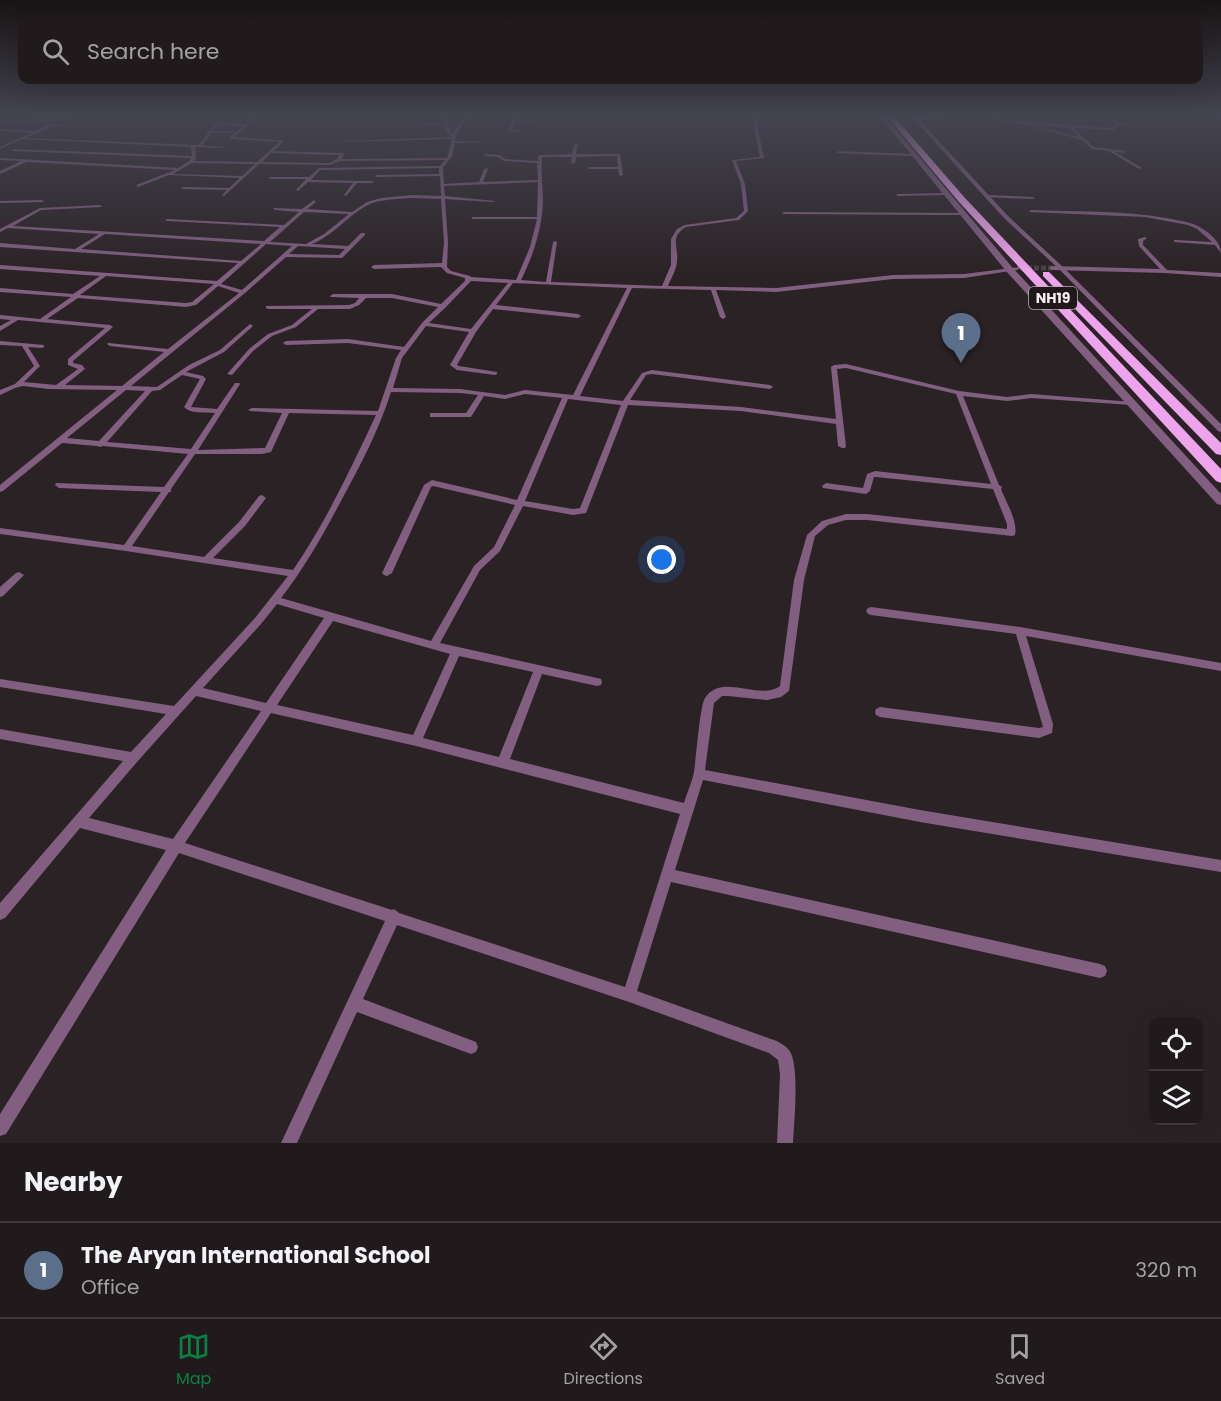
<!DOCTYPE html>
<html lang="en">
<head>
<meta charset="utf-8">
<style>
  :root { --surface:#201a1c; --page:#282325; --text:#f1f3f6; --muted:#a2a1a3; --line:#3d383b; --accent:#0b8043 }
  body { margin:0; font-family:Poppins,sans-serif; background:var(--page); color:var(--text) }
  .controls { position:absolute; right:18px; bottom:18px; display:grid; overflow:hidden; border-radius:12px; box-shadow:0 6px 24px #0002 }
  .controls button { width:54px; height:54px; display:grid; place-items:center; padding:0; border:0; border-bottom:2px solid var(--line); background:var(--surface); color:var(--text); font:30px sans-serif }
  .you { position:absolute; left:662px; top:560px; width:21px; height:21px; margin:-15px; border:4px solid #fff; border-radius:50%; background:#1a73e8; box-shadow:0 0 0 9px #1a73e833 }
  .badge { display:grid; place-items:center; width:39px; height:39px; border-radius:50%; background:var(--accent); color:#fff; font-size:20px; font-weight:700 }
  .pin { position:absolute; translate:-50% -50px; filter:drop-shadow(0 2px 3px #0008) }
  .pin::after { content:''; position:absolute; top:32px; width:21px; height:18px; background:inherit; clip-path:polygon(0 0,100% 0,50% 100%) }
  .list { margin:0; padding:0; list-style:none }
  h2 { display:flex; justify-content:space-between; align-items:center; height:78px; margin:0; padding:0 24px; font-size:26px }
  h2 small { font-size:20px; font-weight:400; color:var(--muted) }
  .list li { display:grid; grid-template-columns:39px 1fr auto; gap:18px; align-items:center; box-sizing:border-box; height:96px; padding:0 24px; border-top:2px solid var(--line) }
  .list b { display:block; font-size:22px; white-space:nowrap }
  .list p { margin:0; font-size:20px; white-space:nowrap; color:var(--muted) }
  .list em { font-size:20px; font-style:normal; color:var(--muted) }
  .icon { flex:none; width:33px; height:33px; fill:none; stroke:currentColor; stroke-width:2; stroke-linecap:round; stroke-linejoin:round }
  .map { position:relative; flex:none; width:1221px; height:1143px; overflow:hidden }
  .search { position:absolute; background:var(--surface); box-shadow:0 6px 24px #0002; left:18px; right:18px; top:18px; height:66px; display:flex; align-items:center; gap:15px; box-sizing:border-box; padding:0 21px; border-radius:12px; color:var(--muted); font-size:22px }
  .sheet { height:174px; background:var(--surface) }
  nav { display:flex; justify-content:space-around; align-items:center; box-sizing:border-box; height:84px; border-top:2px solid var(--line); background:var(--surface); font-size:16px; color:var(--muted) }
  nav a { display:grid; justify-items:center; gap:3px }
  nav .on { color:var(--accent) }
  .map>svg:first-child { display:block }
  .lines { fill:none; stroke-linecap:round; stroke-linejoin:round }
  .minor-tunnel { stroke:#494144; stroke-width:5; stroke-dasharray:5 2; stroke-linecap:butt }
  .minor { fill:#825e81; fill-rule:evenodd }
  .tertiary { fill:#825e81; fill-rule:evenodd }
  .trunk { fill:#eea4ec; fill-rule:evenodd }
  .labels { text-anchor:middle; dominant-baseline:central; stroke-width:4.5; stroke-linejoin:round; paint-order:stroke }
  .shield { fill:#21181c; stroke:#b6afb2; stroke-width:1.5 }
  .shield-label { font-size:14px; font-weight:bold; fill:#f6f0f2 }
</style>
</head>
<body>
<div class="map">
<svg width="1221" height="1143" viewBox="0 0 1221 1143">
  <rect width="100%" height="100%" fill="#2b2225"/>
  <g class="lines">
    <path class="minor-tunnel" d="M1020,268H1052"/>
    <path class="minor" d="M76,114H82L62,121L0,122V120L62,119Z
      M258,114H262L234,137L282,140L283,142L274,151L342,153L344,154L342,159L447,158L452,139L347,142L345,141L452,137L446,132L445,125L388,124L445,123L443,114H447L450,132L453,134L465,114H469L456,136L455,141L491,142L455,143L452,157L443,167L444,184L479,182L484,169L486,168L488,169L483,182L538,180L537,163L504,161L498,157L484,156L485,154L500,155L505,159L538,161V156L540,155L572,154L574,144L576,143L578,144L576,154H620L623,175L621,176L619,175L618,169H590L588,168L590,167H618L617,156L576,157L575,163L573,164L571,163L572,157H542C541,173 543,188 543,204C541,232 533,256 521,280L546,282L553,242L555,241L557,242L551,282L662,286L671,265V239L677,229L685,225L736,218L744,211L741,184L732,160L760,157L753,124L755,120L754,114H758L759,120L757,124L764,158L736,161L745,184L748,211L739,220L686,227C669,237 679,247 677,262C676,271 671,278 668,286L776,288L893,275L964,274L1019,267L1020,268L1017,270L964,278L893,279L776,292L716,290L726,317L723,319L720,317L711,290L632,288L580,396L623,401L642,373L652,370L770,385L773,387L770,389L652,374L646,375L630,400L741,407L836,419L831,367L834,365L846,364L959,391L1007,397L1031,394L1133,402V404L1131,405L1031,398L1007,401L963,396L999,485L1002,487L1001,489C1006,502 1018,521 1015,535L1012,536L867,520H846L828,525L815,536L804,580L789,691L781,697L767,700L728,696H722L714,703L705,770L920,810L1221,860V872L920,822L703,780L675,870L1100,964L1105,966L1107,971L1105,976L1100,978L671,882L637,991L774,1040C779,1042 786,1046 789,1050C800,1063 794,1125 793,1143H777L780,1074L778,1060L769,1053L629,1002L397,925L363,999L476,1042L478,1047L476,1052L471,1054L357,1012L297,1143H281L385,921L179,853L6,1134L0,1136V1114L166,850L80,828L5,918L0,920V903L123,761L0,739V729L131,752L166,714L0,687V679L174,706L255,618L288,576L126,551L0,534V528L124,545L161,492L59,488L55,485L56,483L164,487L188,454L103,446L100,447L97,446L62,443L3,491L0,492V485L117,390L48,389L23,386L15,388L0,395V390L15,384L34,366L22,346L0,345V341L44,345V347L42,348L28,347L40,366L24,382L56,385L78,369L68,365V359L105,328L18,320L0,331V326L11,320L0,319V315L40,319L71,297L0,292V288L73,294L100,276L0,269V265L217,281L238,263L0,247V243L75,249L99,234L8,228L0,232V229L40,208L100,205L102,207L41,210L13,226L264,241L280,227L167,221L165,220L167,219L284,225L299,212L275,210L273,208L302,209L314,200L316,202L307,209L352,212L367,202L381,198L412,195L441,196L440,176L377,177L375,176L377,175L439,174V168L320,170L311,180L372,181L374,182L372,183H357L346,196L344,195L353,183L308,182L298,191L296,190L306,179H270L268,178L270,177H309L319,168L440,166L445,160L340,161L330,165L259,164L224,196L222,195L227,190L183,189L181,188L183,187L229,188L240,178L169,175L138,187L136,185L175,170L27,162L0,174V171L21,161L0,160V158L178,168L189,161L191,158L12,151L13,149L192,156L191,147L22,139L0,149V147L31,133L0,131V129L35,131L49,125L60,124L61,126L51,127L26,138L199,145L208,133V131H210L216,123L246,124ZM218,125L243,126L237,132L213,131ZM212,133H235L229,138L231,139L279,142L257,162L194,161L196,157L195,147L222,148L224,147L202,145ZM271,153L339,155L337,159L329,163L262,162ZM192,163L255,164L242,176L173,174ZM538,182L537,217H473L471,218L473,219H537L530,247L516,280L471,277L470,276L451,271L447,267L448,242L445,199L493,202L495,201L445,196L444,186ZM412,198L441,199L444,242L442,263L374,265L371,267L374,269L441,267L447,273L465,278V281L441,304L392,294H333L330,296L331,297L359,298L355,303L349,305L266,306V308L268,309H312L292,325L268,334L249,349L227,374L232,375L253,351L272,336L296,327L318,309H350L359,305L366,298H392L438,307L422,323L404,347L348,339L286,341L283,343L286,345L348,343L401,350L396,358L378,411L252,408L248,410L250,411L282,413L265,448L198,450L240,384L239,383H235L217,409L191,407L206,379L203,376L186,372L224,352L252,327L253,326L250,324L220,350L189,365L157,387L131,386L245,293L286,257L342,258L365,235V233H361L348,246L312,244C335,235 348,214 370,204C383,199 398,199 412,198ZM304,212L349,214L324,234L306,244L270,242ZM105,234L261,244L241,261L81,249ZM266,244L292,246L242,290L221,284ZM298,246L345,249L339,255L289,254ZM106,276L214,284L192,302L186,303L80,295ZM471,281L508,283L471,329L429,323L446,307ZM513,283L627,288L573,395L525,390L505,395L460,389L393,388L402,358L426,326L469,332L450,365L457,370L495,375L497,374V372L459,366L457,365L476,332L493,309L578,318L581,316L578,314L496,305ZM218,286L239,293L168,349L108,343L107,344L110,346L164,352L122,386L65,385L85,369L82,365L73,363V361L113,327L110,325L47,319L78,298L186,307L196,305ZM846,368L956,394L991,484L875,471L867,474L863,488L826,483L822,486L823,488L866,494L870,491L874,477H876L993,489L1007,524V529L867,514H846L822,521L807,535L794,580L780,686C767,696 745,687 730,687C720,686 711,689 705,698C700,705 696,759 694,772C692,782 687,793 684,803L510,759L542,674L597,686L601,685L602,682L601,679L597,678L440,643L480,570L500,551L523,506L573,515L586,513L628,405L741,411L836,424L838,446L842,448H845L846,446L837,369ZM182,375L200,379L184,407C190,414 205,412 215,413L191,449L107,442L152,391L160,390ZM126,390L145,391L99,441L67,438ZM391,392L460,393L478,395L466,413H430V417H471L484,396L505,399L525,394L562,398L517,500L432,480L424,485L382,573L384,575L387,576L392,573L431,487L433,486L515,505L494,547L474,566L431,641L281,598C305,567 323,535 341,501C360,466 379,430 391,392ZM568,399L621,405L580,508L573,509L525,501ZM289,413L376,415C351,468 326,522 293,570L213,558L245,526L266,498L262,495L259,496L239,522L204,557L132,546L169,492H171V489L195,454H262L271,452ZM277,604L324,618L266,703L203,688L261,624ZM333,621L450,654L413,735L277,705ZM459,656L533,672L499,757L423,738ZM196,696L261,711L173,839L89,818L137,762ZM271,713L416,746L680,814L625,987L399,913L394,909L392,910L185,843Z
      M513,114H517L514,122L562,123L514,124L512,130L526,131L510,132L508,131Z
      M987,114L1024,115L1025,117L995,116L1001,120L1113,128L1116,123H1127L1126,125H1118L1114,130L1073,128L1094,147L1126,151L1125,153L1115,152L1142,168L1139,169L1109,151L1092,149L1082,140L1036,128L1038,127L1079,137L1069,128L1000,122Z
      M1209,114H1214L1221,118V120Z
      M916,118H947L949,119L915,120Z
      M838,151L912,154L914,155L912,156L837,153Z
      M946,193L948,195L898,196L896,195L898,194Z
      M987,195L1033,197L1035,198L1033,199L985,197Z
      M42,200L44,202L0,203V201Z
      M1031,210C1076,212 1122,210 1166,218C1175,220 1185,221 1193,224C1204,228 1221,240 1221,253L1215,245L1174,242V240H1176L1212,242L1197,229L1188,225L1145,217L1029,212Z
      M784,212L963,213L965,214L963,215L782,214Z
      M1145,237L1147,238L1143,241V245L1167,270L1221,273V277L1165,273L1052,270L1049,268L1052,266L1160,269L1139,246L1138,239Z
      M19,572L24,575L3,596L0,597V587L16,573Z
      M871,607L1020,627L1221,663V671L1026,636L1053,724L1052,733L1039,738L880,717L876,715L875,712L876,709L880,707L1039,728L1043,727L1016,634L871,615L868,614L866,611L868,608Z"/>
    <path class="tertiary" d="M878,114H883L1012,267L1221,494V505L1217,504L1006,271Z
      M909,114H914L1008,216L1063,267L1221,424V432L1218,431L1059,269L1004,218Z"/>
    <path class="trunk" d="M885,114H892L965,198L1221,469V483L1216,481L959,202Z
      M1043,272H1049L1221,443V455L1216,454L1043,276Z"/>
  </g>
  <linearGradient id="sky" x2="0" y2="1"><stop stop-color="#181314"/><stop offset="0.42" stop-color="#444451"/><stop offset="1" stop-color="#444451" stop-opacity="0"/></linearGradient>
  <rect width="1221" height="274" fill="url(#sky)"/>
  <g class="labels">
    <rect class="shield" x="1029" y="287" width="48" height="22" rx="4.5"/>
    <g class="shield-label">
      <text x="1053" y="298">NH19</text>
    </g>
  </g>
</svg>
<div class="controls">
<button><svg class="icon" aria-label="locate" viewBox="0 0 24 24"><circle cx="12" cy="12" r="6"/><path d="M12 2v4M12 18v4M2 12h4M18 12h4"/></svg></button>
<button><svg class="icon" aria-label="layers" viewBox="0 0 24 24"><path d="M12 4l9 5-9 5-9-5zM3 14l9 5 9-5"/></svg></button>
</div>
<div class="you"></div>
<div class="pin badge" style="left:961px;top:363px;background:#5c6f8a">1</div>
<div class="search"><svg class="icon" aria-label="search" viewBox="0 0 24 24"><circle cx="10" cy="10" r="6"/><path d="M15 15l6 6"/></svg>Search here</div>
</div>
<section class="sheet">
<h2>Nearby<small></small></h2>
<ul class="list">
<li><span class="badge" style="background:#5c6f8a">1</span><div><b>The Aryan International School</b><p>Office</p></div><em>320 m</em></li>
</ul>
</section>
<nav>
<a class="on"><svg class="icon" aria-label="map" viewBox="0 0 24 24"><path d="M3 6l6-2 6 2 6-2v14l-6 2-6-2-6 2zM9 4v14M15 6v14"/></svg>Map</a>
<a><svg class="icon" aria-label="directions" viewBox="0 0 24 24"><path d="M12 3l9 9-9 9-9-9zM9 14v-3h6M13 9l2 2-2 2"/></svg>Directions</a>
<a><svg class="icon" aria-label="saved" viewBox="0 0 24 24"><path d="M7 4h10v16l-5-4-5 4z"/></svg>Saved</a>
</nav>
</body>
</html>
